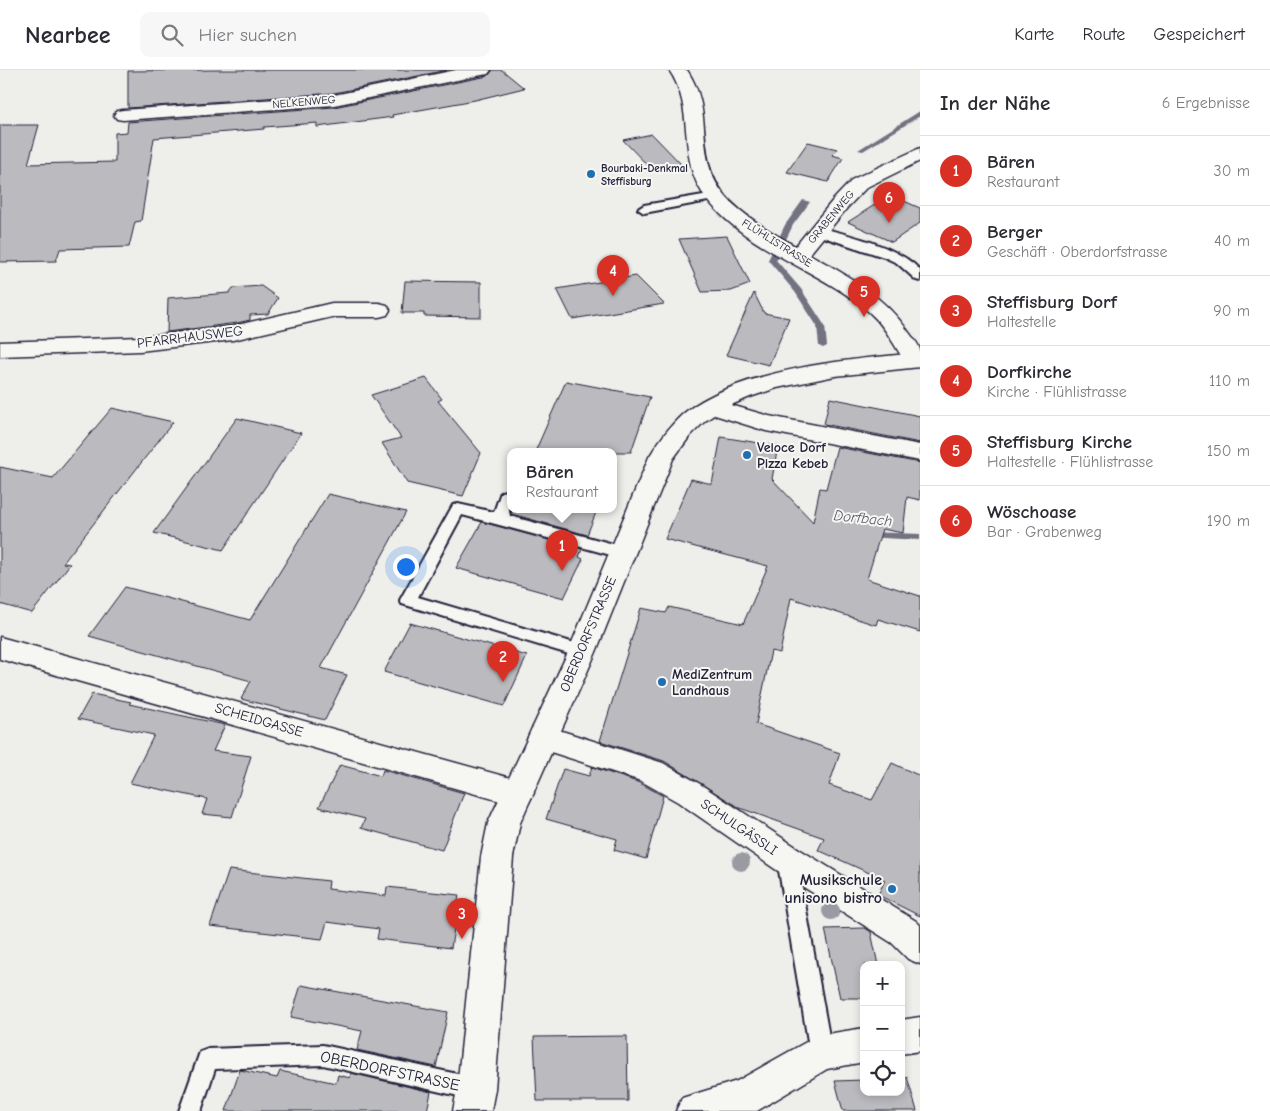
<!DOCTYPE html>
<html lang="de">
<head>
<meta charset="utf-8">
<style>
  :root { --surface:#fff; --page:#f7f7f7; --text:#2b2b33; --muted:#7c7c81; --line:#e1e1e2; --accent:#d93025 }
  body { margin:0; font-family:"Comic Neue",sans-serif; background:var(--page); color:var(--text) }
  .controls { position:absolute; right:15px; bottom:15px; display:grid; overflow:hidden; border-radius:10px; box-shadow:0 2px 8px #0003 }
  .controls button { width:45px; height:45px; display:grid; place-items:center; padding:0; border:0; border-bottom:1px solid var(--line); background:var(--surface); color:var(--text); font:25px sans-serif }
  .you { position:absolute; left:405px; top:496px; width:18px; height:18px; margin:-12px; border:4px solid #fff; border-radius:50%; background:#1a73e8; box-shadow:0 0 0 8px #1a73e833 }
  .badge { display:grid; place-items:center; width:32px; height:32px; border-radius:50%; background:var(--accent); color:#fff; font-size:16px; font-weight:700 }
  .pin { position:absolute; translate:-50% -41px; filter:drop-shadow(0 1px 2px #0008) }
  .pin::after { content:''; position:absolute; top:26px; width:18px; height:15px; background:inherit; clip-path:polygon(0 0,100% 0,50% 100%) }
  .popup { position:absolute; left:507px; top:378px; width:110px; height:65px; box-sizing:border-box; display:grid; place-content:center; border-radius:10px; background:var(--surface); filter:drop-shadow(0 1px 4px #0005); font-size:16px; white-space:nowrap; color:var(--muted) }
  .popup b { font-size:19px; color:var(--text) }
  .popup::after { content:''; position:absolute; left:50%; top:100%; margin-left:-10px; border:10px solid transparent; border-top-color:var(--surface) }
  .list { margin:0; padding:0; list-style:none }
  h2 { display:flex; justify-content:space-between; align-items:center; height:65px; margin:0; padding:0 20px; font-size:21px }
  h2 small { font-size:16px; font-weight:400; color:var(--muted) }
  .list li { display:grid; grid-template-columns:32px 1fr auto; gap:15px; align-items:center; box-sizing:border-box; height:70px; padding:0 20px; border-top:1px solid var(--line) }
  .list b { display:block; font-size:19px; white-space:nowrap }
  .list p { margin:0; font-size:16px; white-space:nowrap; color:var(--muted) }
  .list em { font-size:16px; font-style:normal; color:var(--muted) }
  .icon { flex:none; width:28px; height:28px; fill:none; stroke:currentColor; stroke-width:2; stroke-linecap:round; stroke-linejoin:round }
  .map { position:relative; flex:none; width:920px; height:1041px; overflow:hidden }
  header { display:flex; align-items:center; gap:30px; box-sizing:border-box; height:70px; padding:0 25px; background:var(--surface); border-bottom:1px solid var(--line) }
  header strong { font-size:24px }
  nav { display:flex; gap:28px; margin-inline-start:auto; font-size:18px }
  .search { width:350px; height:45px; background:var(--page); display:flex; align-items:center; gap:12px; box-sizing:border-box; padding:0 18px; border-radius:10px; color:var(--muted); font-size:19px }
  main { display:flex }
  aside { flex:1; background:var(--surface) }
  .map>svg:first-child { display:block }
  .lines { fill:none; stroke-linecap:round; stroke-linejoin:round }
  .stream { fill:#727281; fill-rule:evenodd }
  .building { fill:#bbbbbf; stroke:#22223b }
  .service-casing { stroke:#22223b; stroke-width:4 }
  .minor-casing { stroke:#22223b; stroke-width:3 }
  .tertiary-casing { stroke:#22223b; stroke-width:3 }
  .secondary-casing { stroke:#22223b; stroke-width:3 }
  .service { fill:#f6f6f2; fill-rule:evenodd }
  .minor { fill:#f6f6f2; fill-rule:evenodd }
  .tertiary { fill:#f6f6f2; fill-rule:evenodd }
  .secondary { fill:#f6f6f2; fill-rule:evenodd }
  .tree { fill:#9a9aa3 }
  .poi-dot { fill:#1f6fb2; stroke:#f6f6f2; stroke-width:2 }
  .labels { text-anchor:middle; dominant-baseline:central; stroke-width:4; stroke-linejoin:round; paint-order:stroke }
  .far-street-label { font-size:11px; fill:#22223b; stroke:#f6f6f2 }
  .far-poi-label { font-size:11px; font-weight:bold; fill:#22223b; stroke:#f6f6f2; text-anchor:start }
  .street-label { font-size:14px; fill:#22223b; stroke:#f6f6f2 }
  .poi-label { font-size:14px; font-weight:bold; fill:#22223b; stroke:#f6f6f2; text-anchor:start }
  .water-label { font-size:15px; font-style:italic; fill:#575769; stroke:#f6f6f2 }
  .near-poi-label { font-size:16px; font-weight:bold; fill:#22223b; stroke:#f6f6f2; text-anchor:end }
  .near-street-label { font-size:16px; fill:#22223b; stroke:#f6f6f2 }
</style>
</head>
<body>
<header>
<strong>Nearbee</strong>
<div class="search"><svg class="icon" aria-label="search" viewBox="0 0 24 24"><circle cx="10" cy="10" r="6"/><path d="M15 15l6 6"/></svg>Hier suchen</div>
<nav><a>Karte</a><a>Route</a><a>Gespeichert</a></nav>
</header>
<main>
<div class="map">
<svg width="920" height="1041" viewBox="0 0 920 1041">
  <rect width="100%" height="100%" fill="#eeeeeb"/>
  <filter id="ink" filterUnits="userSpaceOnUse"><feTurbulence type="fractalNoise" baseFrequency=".02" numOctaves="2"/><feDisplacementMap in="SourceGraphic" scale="10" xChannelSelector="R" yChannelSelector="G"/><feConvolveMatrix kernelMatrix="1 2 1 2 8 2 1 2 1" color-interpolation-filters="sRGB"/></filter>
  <g filter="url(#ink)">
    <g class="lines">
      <path class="stream" d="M920,41V46L863,81L858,80Z
        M803,130L810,132L793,155L776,190L801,219L825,256L827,276L823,278L819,276L817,256L795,222L768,190L785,155Z
        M868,462L920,464V470L865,467L863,465Z"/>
    </g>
    <path class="building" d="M217,0H447L334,23L128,38V1Z
      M493,0H502L524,18L475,30L392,45L393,47L317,57V53L264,57V59L154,68L141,151L135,152L129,177L60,179L56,191L0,192V55H39L28,94L115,92V63L127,62L128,52L334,37L488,6Z
      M652,64L681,94L652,100L623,70Z
      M808,72L837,79L832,85L843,88L828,112L787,102Z
      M890,125L920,138V153L892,172L848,152Z
      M727,166L750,214L731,221L702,222L679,169Z
      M636,206L664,234L572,249L557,219Z
      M405,211L481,212V247L424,246V243H402Z
      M261,216L278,228L268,244L250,245V250L237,253L167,262L168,228L229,223L233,218Z
      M754,223L764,243L789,248L769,295L726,285Z
      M426,308L442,329L438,331L481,383L463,426L407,413L382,373L401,368L371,325Z
      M566,311L650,327L631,382H535Z
      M830,328L920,346V373L824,354Z
      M112,338L173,352L63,493L70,494L32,543L0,534V397L53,408Z
      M237,348L301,363L223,480L154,463Z
      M721,367L778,376L772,409L813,452L820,418L826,419L837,377L920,393V430L907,427L903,463L882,459L867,509L920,526V562L878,549L876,555L791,528L780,583L771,581L756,654L840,683L829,715L872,730L892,693L920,706V846L878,825L885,810L818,780L824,768L740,738L664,691L600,671L641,538L666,543L669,537L743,554L768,496L665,469L691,409L712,414Z
      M328,424L406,442L321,598L347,605L325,650L241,629L251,611L89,566L125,517L250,550Z
      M511,440H597L587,465L512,444Z
      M482,452L582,479L579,487L583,489L564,528L456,498Z
      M410,553L527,586L504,636L384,602Z
      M92,624L131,632L129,634L225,655L213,681L251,686L232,747L202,744L207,729L130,713L154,665L78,649Z
      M340,695L381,706L383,700L464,723L442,780L361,758L365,749L319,737Z
      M592,697L640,713L663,726L646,789L614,780L617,769L546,749L563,699L589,706Z
      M229,800L329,811L328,819L386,826L387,817L459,825L451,878L377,869L379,859L327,852L322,869L210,856Z
      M865,858L871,862L878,895H864V928H840L825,859Z
      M301,915L448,942L436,997L357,980L362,961L291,947Z
      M627,966L628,1031H537L534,967Z
      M240,1000L277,1008L280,1001L336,1013L338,1005L350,1008L351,1003L431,1022L427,1041H226Z
      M907,1007L917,1041H843L835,1011L864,1010V1022H901V1008Z"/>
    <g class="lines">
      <defs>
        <path id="service" d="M715,123L721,127L719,129L644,143L638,139L644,135Z
          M818,157C849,165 898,176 920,200V211L916,210L897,193L884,187L814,164L812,161L814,158Z
          M506,421L511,422L509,441L510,446L628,478L630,482L628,486L622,488L462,445L418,527L588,577L590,582L588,587L582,588L402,534L400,530L453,435L458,434L494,442L501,422Z
          M787,781L794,783L797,789L832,983L829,990L821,993L813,990L810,983L777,789L780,783Z
          M323,975L476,1008L484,1011L487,1019L484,1027L476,1030L323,995L215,999L201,1041H179L200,982L208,979Z"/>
        <path id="minor" d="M456,0H491L488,4L482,5L334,35L123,50L117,49L114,45L117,41L123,40L334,25Z
          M920,78V91L867,117L847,138L804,191L797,193L790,191L787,187L790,183L833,130L853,109Z
          M332,233H379L387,235L390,240L387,245L379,247H332L233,270L140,281L0,286V272L140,267L233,256Z
          M710,329L769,346L920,375V391L766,361L702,341L698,336L702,331Z
          M0,567L518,710L529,714L534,723L529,732L518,736L0,589Z
          M543,655L663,693L700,714L799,779L916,851L920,855V894L908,889L892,873L775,799L678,732L641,711L532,676L528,667L532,658Z
          M920,947V981L901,984V950Z
          M864,958V992L827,999L757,1041H676L682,1028L737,1011L808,971L821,965Z"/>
        <path id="tertiary" d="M669,0H687C720,49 685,96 740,140C794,184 868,203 908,261C912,267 919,274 920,280C920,285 920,291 920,296L915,297L907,295C895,277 886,257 869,242C820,199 748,182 707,129C675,90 697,40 669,0Z"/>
        <path id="secondary" d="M920,283V297L835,306L777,318L750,327L724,338L705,351L690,366L673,389L596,582L520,753L513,787L495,1019L491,1041H453L457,1019L481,787L488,753L568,582L649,387C659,371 672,352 688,340C745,298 851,289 920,283Z"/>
      </defs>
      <use href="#service" class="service-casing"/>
      <use href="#minor" class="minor-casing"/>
      <use href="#tertiary" class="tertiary-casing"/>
      <use href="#secondary" class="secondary-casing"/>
      <use href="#service" class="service"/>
      <use href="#minor" class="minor"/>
      <use href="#tertiary" class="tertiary"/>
      <use href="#secondary" class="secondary"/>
    </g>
    <g class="tree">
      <circle cx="741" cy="792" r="9"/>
      <circle cx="831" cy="841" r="9"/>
    </g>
  </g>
  <g class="poi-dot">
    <circle cx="591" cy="104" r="5"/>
    <circle cx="747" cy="385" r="5"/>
    <circle cx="662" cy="612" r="5"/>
    <circle cx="892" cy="819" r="5"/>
  </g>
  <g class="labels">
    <g class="far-street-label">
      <text transform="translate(304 32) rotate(-5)">NELKENWEG</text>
      <text transform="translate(831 147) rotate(-50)">GRABENWEG</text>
      <text transform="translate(777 173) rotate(32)">FLÜHLISTRASSE</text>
    </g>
    <g class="far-poi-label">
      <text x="601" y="98">Bourbaki-Denkmal<tspan x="601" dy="13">Steffisburg</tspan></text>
    </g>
    <g class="street-label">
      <text transform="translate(190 267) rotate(-7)">PFARRHAUSWEG</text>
      <text transform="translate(588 564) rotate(-67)">OBERDORFSTRASSE</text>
      <text transform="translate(259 650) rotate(16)">SCHEIDGASSE</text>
      <text transform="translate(739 757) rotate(34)">SCHULGÄSSLI</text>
    </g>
    <g class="poi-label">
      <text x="757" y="377">Veloce Dorf<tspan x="757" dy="16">Pizza Kebeb</tspan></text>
      <text x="672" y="604">MediZentrum<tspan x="672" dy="16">Landhaus</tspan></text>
    </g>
    <g class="water-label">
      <text transform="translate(863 448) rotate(6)">Dorfbach</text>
    </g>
    <g class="near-poi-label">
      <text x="882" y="810">Musikschule<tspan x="882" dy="18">unisono bistro</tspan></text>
    </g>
    <g class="near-street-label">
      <text transform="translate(390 1001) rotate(12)">OBERDORFSTRASSE</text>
    </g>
  </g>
</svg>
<div class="controls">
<button>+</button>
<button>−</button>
<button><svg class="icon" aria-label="locate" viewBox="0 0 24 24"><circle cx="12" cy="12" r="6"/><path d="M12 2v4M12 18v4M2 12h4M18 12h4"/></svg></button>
</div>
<div class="you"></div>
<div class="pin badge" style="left:562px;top:501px">1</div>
<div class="popup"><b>Bären</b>Restaurant</div>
<div class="pin badge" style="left:503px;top:612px">2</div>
<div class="pin badge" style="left:462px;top:869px">3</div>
<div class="pin badge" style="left:613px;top:226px">4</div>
<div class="pin badge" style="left:864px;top:247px">5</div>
<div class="pin badge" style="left:889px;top:153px">6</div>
</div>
<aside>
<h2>In der Nähe<small>6 Ergebnisse</small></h2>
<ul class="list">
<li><span class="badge">1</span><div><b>Bären</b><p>Restaurant</p></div><em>30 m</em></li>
<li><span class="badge">2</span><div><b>Berger</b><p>Geschäft · Oberdorfstrasse</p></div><em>40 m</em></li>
<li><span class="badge">3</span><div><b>Steffisburg Dorf</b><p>Haltestelle</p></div><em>90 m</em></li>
<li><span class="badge">4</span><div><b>Dorfkirche</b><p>Kirche · Flühlistrasse</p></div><em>110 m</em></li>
<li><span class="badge">5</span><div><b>Steffisburg Kirche</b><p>Haltestelle · Flühlistrasse</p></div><em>150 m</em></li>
<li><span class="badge">6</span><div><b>Wöschoase</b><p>Bar · Grabenweg</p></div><em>190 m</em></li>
</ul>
</aside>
</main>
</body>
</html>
